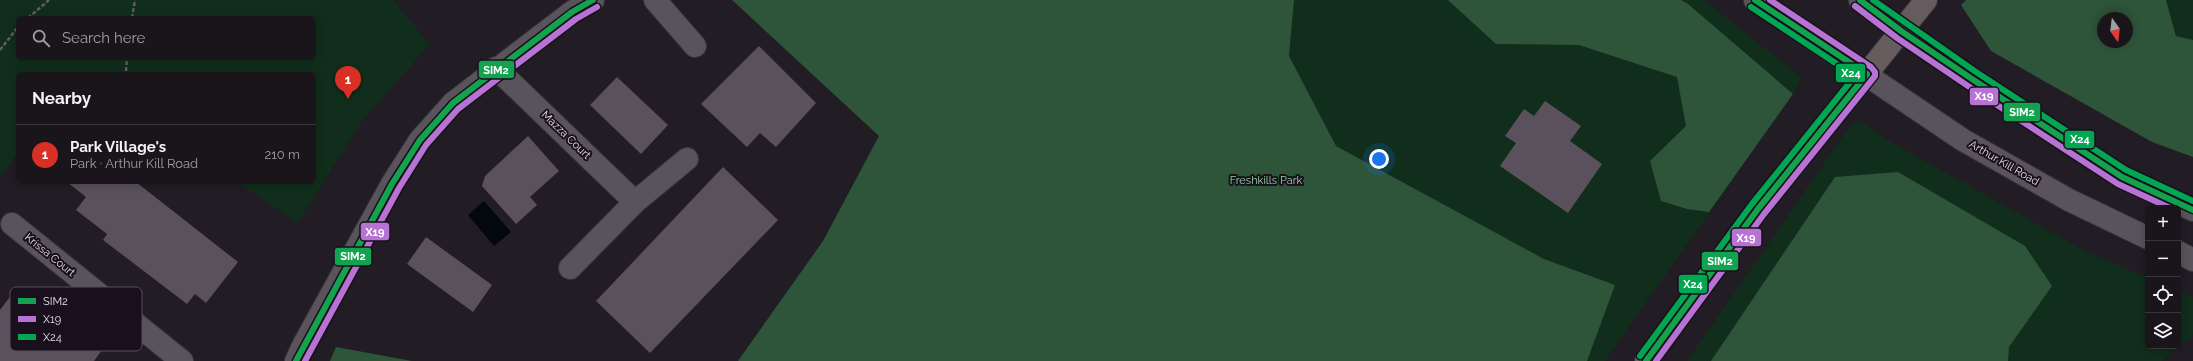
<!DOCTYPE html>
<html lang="en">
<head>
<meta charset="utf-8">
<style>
  :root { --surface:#1a151b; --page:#272228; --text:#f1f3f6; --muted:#9f9fa3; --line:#38343a; --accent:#d93025 }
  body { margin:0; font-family:Raleway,sans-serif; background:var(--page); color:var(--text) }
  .controls { position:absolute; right:12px; bottom:12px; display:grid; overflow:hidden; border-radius:6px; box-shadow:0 2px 10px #0003 }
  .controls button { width:36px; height:36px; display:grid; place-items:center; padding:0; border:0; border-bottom:1px solid var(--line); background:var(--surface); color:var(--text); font:20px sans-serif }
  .compass { position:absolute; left:2097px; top:12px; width:36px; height:36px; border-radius:50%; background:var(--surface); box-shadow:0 2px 10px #0003; rotate:166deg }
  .you { position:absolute; left:1379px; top:159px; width:14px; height:14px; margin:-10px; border:3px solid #fff; border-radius:50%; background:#1a73e8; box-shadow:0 0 0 6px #1a73e833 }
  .badge { display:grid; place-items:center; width:26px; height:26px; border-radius:50%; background:var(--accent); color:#fff; font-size:13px; font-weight:700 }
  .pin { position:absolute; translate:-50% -33px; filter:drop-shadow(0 1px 2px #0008) }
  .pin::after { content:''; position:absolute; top:21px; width:14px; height:12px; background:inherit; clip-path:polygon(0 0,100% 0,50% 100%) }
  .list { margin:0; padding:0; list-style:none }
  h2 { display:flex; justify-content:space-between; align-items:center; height:52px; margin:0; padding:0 16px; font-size:17px }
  h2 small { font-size:13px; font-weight:400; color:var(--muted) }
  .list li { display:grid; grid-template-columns:26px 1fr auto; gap:12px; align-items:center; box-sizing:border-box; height:60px; padding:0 16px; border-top:1px solid var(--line) }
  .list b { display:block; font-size:15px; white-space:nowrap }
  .list p { margin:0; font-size:13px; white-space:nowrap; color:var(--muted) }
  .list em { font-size:13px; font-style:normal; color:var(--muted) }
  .icon { flex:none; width:22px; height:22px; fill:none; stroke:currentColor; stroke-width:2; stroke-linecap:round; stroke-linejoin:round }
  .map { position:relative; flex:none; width:2193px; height:361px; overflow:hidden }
  .search { position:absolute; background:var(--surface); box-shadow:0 2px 10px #0003; left:16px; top:16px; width:300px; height:44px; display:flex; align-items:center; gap:10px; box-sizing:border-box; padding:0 14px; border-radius:6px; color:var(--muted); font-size:15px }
  .panel { position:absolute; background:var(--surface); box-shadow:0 2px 10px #0003; left:16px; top:72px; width:300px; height:112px; border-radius:6px }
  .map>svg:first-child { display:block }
  .green { fill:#102e1b; fill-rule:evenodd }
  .forest { fill:#2e543a; fill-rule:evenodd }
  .water { fill:#03080e }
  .building { fill:#5a515d }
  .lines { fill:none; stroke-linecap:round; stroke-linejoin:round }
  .minor-casing { stroke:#3b363c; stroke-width:24 }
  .highway-casing { stroke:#3b363c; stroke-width:24 }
  .path { stroke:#625d63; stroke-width:2.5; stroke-dasharray:4 2; stroke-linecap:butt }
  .minor { stroke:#59545b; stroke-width:22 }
  .highway { stroke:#665c5e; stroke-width:22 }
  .bus-1-casing { stroke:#1a0f1d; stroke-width:9 }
  .bus-2-casing { stroke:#1a0f1d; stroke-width:9 }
  .bus-3-casing { stroke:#1a0f1d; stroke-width:9 }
  .bus-1 { stroke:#13a34e; stroke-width:6 }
  .bus-2 { stroke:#b673d3; stroke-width:6 }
  .bus-3 { stroke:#00a651; stroke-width:6 }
  .labels { text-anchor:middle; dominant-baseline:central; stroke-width:4; stroke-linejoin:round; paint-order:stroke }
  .street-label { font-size:11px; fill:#e6dee8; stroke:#1a0f1d }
  .park-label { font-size:11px; fill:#90d8a4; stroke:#1a0f1d }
  .key { fill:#1a0f1d; stroke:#574d5a; stroke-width:1 }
  .key-label { font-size:11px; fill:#e6dee8 }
  .line-badge { stroke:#1a0f1d; stroke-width:1.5 }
  .badge-label { font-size:11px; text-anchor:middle; font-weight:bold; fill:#fff }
</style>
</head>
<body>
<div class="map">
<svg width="2193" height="361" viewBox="0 0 2193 361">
  <rect width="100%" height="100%" fill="#221c24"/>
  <path class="green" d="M0,0H393L430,44L360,124L298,223L237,182H314V74H18V153L0,176ZM18,18H314V58H18Z
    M732,0H1704L1799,75L1801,79L1793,94L1605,361H738L823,241L879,136Z
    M2166,0H2193V40L2176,37Z
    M1861,122L1891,142L2087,252L2148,278V346H2178V291L2193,297V335L2162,361H1687L1852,123Z"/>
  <path class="forest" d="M732,0H1294L1289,56L1336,146L1544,259L1615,285L1587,361H738L823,241L879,136Z
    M1448,0H1681L1688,4L1793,94L1709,212L1687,209L1661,201L1650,161L1686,126L1677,77L1579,45L1496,44Z
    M1966,0H2166L2176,36L2193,40V157L2152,142L1991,51L1961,5ZM2103,18H2127V42H2103Z
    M1898,172L2025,246L2052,286L2009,347L2008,361H1711L1835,177Z
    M336,347L412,361H413H330Z"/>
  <path class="water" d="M484,201L511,232L494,246L468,215Z"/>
  <path class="building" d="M759,46L816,103L776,147L760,133L747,147L701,104Z
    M617,77L668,125L641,154L590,105Z
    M1545,101L1581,126L1570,141L1602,164L1568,213L1500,166L1516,143L1505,136L1524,109L1534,116Z
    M528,136L559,171L530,197L537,205L516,224L482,186L485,176Z
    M723,167L778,220L650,353L596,301Z
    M67,182H136L238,262L206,303L195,294L187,304L103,240L107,234L76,210L86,197Z
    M426,237L492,285L473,312L407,264Z
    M16,289L57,321L63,314L105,346L94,361H0V310Z"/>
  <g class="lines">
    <defs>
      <path id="minor" d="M655,0L695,46
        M1755,0L1963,140L2069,200L2148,238
        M1860,0L1901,31L1972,79L2122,177L2193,210
        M496,68L635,202
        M12,224L182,361
        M2178,252L2193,260
        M570,268L635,202L687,159
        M296,361L304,344L392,184L420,140L453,103L572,12L593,0"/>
      <path id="highway" d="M1646,361L1758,209L1926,0"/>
    </defs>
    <use href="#minor" class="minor-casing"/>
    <use href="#highway" class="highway-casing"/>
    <path class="path" d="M28,18L49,0
      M132,18L135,0
      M0,50L18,27
      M126,71L127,58"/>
    <use href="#minor" class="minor"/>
    <use href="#highway" class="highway"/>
    <defs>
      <path id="bus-1" d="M1860,0L1901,31L1972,79L2122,177L2193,210
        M296,361L392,184L420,140L453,103L572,12L593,0
        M1646,361L1758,209L1867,74L1755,0"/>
      <path id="bus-2" d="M1855,6L1897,38L1968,86L2118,184L2170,208
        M305,361L399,188L426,145L458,109L576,19L597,7
        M1656,361L1764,214L1875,76V72L1871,67L1770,0"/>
      <path id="bus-3" d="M1873,0L1976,72L2126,170L2193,201
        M1640,356L1752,204L1855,76L1751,7"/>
    </defs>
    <use href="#bus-1" class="bus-1-casing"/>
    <use href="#bus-2" class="bus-2-casing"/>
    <use href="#bus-3" class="bus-3-casing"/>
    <use href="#bus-1" class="bus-1"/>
    <use href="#bus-2" class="bus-2"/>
    <use href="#bus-3" class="bus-3"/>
  </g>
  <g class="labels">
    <g class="street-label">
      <text transform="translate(566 135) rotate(44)">Mazza Court</text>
      <text transform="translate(2004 163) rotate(30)">Arthur Kill Road</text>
      <text transform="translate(50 255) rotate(39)">Krissa Court</text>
    </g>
    <g class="park-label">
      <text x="1266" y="180">Freshkills Park</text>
    </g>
  </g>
  <rect x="10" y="287" width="132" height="64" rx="6" class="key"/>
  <rect x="18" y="298" width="18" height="6" fill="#13a34e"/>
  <rect x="18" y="316" width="18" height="6" fill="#b673d3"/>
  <rect x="18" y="334" width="18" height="6" fill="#00a651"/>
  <g class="key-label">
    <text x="43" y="305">SIM2</text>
    <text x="43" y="323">X19</text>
    <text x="43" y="341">X24</text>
  </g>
  <g class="line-badge">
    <rect x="478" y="60" width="37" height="19" rx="4" fill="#13a34e"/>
    <rect x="1835" y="63" width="31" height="20" rx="4" fill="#00a651"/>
    <rect x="1969" y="87" width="30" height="19" rx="4" fill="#b673d3"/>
    <rect x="2003" y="102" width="38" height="20" rx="4" fill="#13a34e"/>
    <rect x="2064" y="130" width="31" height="19" rx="4" fill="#00a651"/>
    <rect x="360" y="222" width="30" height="19" rx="4" fill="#b673d3"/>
    <rect x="1731" y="228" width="31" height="19" rx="4" fill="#b673d3"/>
    <rect x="334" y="247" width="38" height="19" rx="4" fill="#13a34e"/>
    <rect x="1701" y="251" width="38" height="20" rx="4" fill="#13a34e"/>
    <rect x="1678" y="274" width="30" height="20" rx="4" fill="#00a651"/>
  </g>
  <g class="badge-label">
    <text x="496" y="74">SIM2</text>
    <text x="1851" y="77">X24</text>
    <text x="1984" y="100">X19</text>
    <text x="2022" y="116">SIM2</text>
    <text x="2080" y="143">X24</text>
    <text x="375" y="236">X19</text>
    <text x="1746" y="242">X19</text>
    <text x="353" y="260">SIM2</text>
    <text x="1720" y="265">SIM2</text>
    <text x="1693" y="288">X24</text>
  </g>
</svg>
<div class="controls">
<button>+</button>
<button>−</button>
<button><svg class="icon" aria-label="locate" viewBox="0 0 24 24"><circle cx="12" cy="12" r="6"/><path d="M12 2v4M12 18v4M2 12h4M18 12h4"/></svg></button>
<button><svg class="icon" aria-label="layers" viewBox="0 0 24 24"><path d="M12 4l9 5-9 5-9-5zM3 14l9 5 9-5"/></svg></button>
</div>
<svg class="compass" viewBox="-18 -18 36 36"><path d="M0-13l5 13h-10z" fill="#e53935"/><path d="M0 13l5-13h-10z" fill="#9f9fa3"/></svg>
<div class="you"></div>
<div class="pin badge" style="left:348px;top:99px">1</div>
<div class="search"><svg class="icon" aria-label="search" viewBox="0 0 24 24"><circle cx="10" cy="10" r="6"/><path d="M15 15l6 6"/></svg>Search here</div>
<section class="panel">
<h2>Nearby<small></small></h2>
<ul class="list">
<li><span class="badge">1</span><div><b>Park Village's</b><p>Park · Arthur Kill Road</p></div><em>210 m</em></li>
</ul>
</section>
</div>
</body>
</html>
